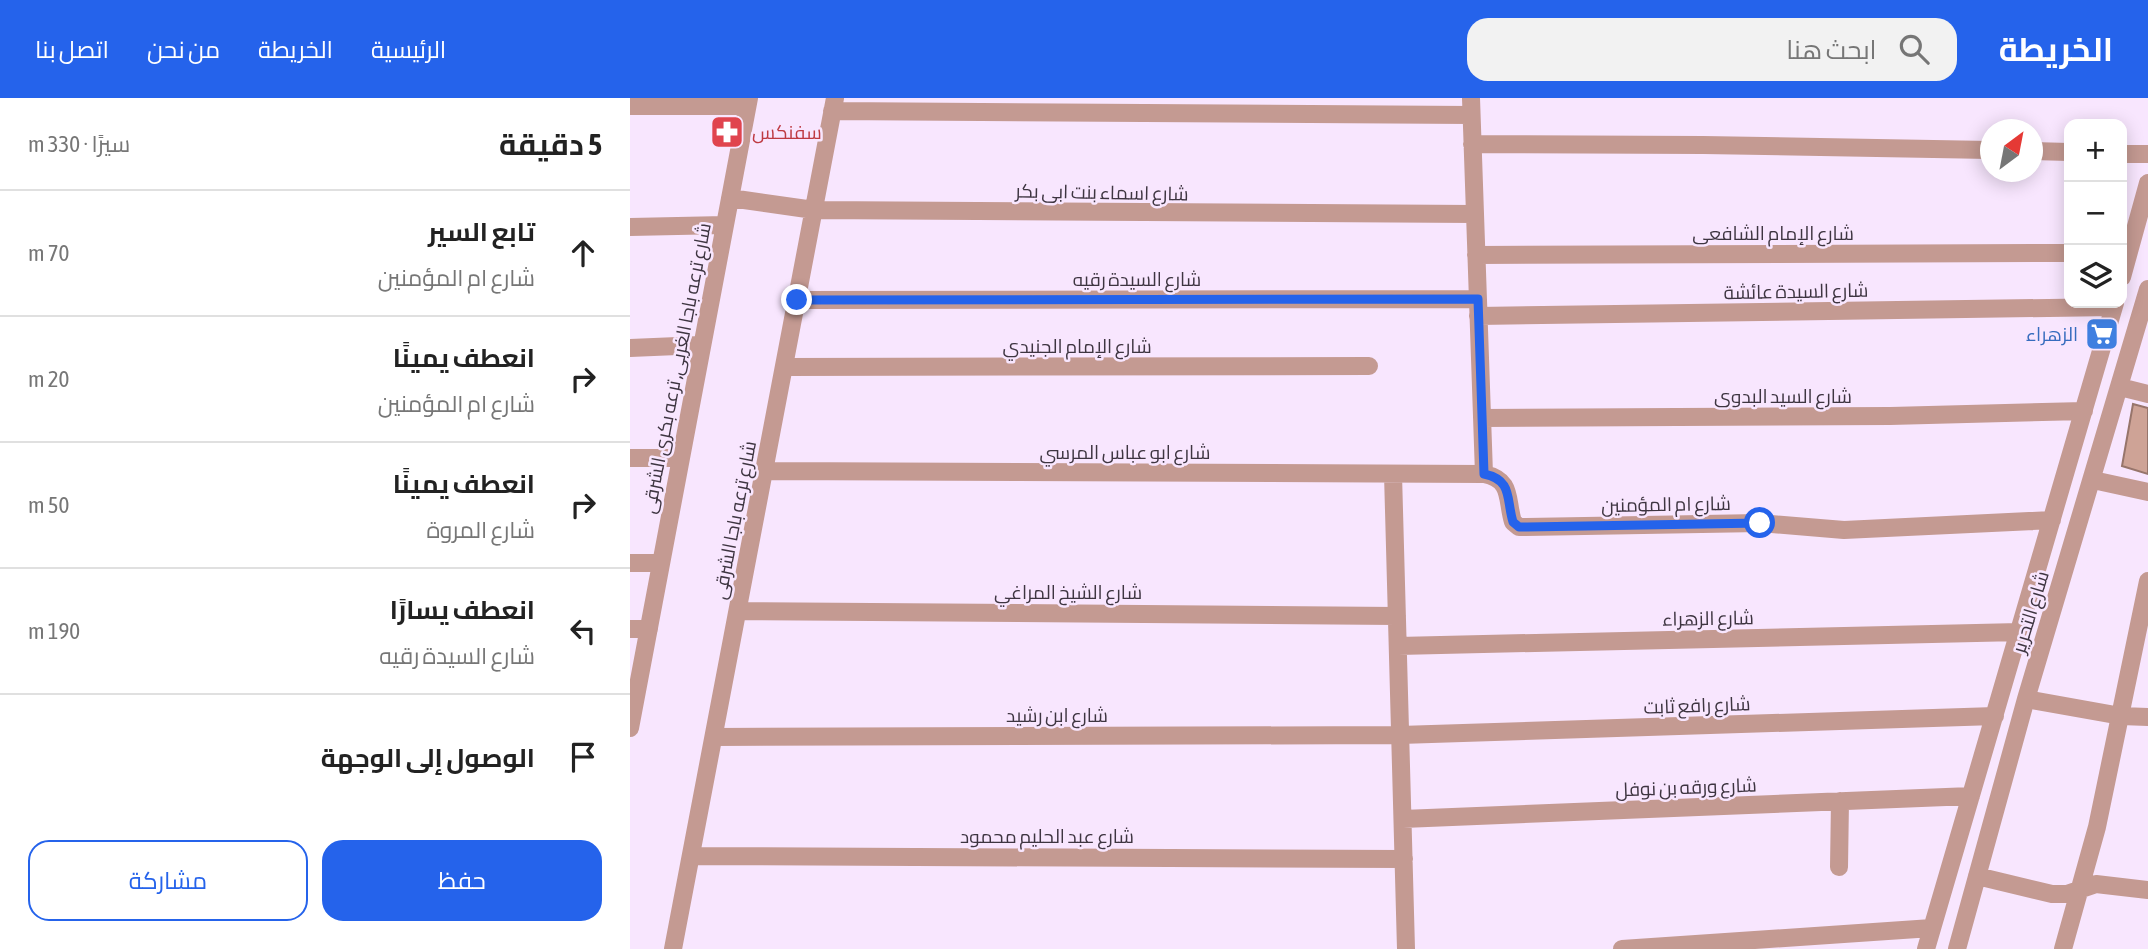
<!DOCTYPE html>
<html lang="ar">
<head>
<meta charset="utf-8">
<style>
  :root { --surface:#fff; --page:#f2f2f2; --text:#222; --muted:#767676; --line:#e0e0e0; --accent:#2563eb }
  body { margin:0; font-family:"Asap Condensed",Cairo,sans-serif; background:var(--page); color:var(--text); direction:rtl }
  .controls { position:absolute; right:21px; top:21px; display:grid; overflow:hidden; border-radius:14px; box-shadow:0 4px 18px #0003 }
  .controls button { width:63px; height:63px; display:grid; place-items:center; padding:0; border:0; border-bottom:2px solid var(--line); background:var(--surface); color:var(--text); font:35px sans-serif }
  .compass { position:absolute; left:1350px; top:21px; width:63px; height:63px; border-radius:50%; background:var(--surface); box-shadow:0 4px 18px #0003; rotate:32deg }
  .stop { position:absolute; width:21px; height:21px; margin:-16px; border:5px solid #2563eb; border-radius:50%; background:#fff }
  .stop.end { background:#2563eb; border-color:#fff; box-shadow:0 2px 7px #0008 }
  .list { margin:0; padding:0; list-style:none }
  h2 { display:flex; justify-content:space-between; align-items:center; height:91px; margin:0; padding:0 28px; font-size:30px }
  h2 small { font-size:23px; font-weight:400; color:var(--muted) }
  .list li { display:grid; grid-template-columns:46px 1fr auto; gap:21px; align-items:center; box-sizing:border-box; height:126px; padding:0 28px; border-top:2px solid var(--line) }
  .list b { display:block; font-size:26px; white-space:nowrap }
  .list p { margin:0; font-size:23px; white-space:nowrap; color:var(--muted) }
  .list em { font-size:23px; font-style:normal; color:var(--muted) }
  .actions { display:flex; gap:14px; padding:21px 28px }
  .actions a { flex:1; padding:16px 0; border:2px solid var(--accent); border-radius:21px; text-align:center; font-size:24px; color:var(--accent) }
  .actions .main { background:var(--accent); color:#fff }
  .icon { flex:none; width:38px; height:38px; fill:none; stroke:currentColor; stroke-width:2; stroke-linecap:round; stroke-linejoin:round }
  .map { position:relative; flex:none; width:1518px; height:851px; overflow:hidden; direction:ltr }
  header { display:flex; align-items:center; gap:42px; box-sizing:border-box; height:98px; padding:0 35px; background:var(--accent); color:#fff }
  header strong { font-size:33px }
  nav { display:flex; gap:38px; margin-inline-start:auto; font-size:24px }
  .search { width:490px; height:63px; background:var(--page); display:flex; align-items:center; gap:18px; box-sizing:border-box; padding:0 24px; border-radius:21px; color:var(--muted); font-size:26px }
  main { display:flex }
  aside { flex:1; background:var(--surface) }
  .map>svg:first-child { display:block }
  .building { fill:#cea396; stroke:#97756b; stroke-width:2 }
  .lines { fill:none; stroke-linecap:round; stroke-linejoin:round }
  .street { stroke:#c49a92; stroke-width:18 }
  .route { stroke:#2563eb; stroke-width:9 }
  .labels { text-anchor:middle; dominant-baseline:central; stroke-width:5; stroke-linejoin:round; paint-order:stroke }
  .health-label { font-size:19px; fill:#be3a42; stroke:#f8e6fe; text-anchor:start }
  .street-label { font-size:19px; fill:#3e3541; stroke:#f8e6fe }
  .shop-label { font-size:19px; fill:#366cbe; stroke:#f8e6fe; text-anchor:end }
</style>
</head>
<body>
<header>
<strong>الخريطة</strong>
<div class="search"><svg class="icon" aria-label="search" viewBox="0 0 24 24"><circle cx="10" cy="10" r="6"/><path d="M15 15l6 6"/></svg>ابحث هنا</div>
<nav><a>الرئيسية</a><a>الخريطة</a><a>من نحن</a><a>اتصل بنا</a></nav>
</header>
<main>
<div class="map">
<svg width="1518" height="851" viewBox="0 0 1518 851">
  <rect width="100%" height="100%" fill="#f8e6fe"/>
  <path class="building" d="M1503,306L1518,310V376L1492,368Z"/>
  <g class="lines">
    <path class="street" d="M841,0L854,376
      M0,8H117
      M202,13L841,17
      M842,46L1073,47L1360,52
      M1402,53L1439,54
      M1492,56H1518
      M100,100L184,112L845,116
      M0,129L95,127
      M846,157L1439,155
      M1492,179L1518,85
      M167,202L848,201
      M848,218L1483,209
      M0,250L71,247
      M155,269L739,268
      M1490,289L1518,296
      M852,320L1260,318L1454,313
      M0,360H50
      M135,373L854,376C883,382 876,401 883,424L889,429H896L1130,425L1214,432L1422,422
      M763,376L776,851
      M1463,382L1518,394
      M0,465H31
      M108,513L767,518
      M0,531H19
      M768,548L1390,534
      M1396,601L1491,618L1518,619
      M0,630L119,0
      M84,639L770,637L1365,618
      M773,721L1341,698
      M61,758L774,761
      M1209,769L1210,703
      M1347,778L1422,796H1437L1466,786L1518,792
      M43,851L205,0
      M992,851L1302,830
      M1296,851L1485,205
      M1327,851L1396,601L1518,191
      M1433,851L1467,729L1518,483"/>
  </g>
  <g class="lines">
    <path class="route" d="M167,202L848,201L854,376C883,382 876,401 883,424L889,429H897L1130,425"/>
  </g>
  <defs>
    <symbol id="pharmacy-square" viewBox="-11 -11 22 22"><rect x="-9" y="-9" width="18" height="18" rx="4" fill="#e0444e" stroke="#f8e6fe"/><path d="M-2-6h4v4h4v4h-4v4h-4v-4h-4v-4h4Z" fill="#fff"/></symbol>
    <symbol id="supermarket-square" viewBox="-11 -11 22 22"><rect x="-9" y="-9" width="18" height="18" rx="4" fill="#3f7fe0" stroke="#f8e6fe"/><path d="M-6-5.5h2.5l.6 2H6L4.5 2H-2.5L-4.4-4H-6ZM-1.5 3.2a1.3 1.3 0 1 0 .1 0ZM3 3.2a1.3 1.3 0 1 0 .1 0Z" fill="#fff"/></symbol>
  </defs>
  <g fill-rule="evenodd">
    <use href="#pharmacy-square" x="78" y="15" width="38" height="38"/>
    <use href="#supermarket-square" x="1453" y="217" width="38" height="38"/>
  </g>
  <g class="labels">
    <g class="health-label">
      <text x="122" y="34">سفنكس</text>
    </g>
    <g class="street-label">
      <text transform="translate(472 94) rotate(1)">شارع اسماء بنت ابى بكر</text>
      <text x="1143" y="135">شارع الإمام الشافعى</text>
      <text x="507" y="181">شارع السيدة رقيه</text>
      <text transform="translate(1166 193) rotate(-1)">شارع السيدة عائشة</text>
      <text x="447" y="248">شارع الإمام الجنيدي</text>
      <text transform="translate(46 270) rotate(-79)">شارع ترعه باجا الغربى, ترعه بكرى الشرقى</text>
      <text x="1153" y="298">شارع السيد البدوى</text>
      <text x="495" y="354">شارع ابو عباس المرسي</text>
      <text transform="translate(1036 406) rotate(-1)">شارع ام المؤمنين</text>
      <text transform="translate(104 422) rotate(-79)">شارع ترعه باجا الشرقى</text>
      <text x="438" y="494">شارع الشيخ المراغي</text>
      <text transform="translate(1400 514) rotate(-73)">شارع التحرير</text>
      <text transform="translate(1078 520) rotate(-1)">شارع الزهراء</text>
      <text transform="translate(1067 607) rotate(-2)">شارع رافع ثابت</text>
      <text x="427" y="617">شارع ابن رشيد</text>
      <text transform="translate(1056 689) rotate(-2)">شارع ورقه بن نوفل</text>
      <text x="417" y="738">شارع عبد الحليم محمود</text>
    </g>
    <g class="shop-label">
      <text x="1448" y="236">الزهراء</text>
    </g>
  </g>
</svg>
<div class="controls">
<button>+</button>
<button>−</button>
<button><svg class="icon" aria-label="layers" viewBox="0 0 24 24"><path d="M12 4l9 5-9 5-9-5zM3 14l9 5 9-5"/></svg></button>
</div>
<svg class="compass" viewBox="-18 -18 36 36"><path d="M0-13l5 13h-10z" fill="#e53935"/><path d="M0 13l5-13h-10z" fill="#767676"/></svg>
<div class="stop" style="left:1130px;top:425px"></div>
<div class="stop end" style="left:167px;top:202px"></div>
</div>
<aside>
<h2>5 دقيقة<small>سيرًا · 330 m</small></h2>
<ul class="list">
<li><svg class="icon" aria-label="ahead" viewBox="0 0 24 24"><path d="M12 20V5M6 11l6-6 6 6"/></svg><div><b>تابع السير</b><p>شارع ام المؤمنين</p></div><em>70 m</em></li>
<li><svg class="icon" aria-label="right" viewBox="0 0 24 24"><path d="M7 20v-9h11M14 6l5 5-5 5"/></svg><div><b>انعطف يمينًا</b><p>شارع ام المؤمنين</p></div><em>20 m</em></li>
<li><svg class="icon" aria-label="right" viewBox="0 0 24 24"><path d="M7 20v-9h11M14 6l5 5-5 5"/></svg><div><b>انعطف يمينًا</b><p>شارع المروة</p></div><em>50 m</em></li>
<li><svg class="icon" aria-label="left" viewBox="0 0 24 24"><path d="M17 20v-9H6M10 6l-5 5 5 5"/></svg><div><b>انعطف يسارًا</b><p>شارع السيدة رقيه</p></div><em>190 m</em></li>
<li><svg class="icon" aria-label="arrive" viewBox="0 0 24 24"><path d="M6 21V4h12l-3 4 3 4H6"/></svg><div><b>الوصول إلى الوجهة</b></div></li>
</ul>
<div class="actions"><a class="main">حفظ</a><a>مشاركة</a></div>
</aside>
</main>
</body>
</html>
